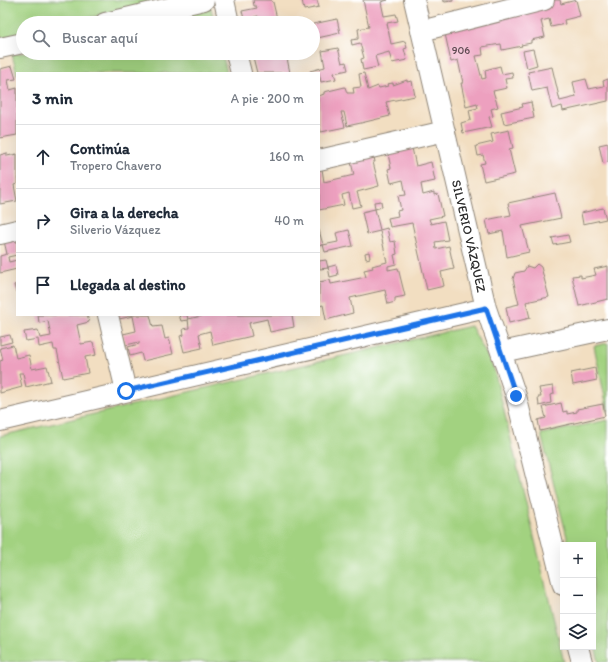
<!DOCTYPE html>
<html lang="es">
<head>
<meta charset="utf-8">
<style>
  :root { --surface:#fff; --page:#f2f2f3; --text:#1f2937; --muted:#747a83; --line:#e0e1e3 }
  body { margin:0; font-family:Itim,sans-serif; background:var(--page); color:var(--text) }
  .controls { position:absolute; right:12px; bottom:12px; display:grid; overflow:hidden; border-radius:0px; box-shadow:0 4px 16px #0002 }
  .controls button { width:36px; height:36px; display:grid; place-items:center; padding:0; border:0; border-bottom:1px solid var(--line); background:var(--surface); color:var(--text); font:20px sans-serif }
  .stop { position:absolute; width:12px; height:12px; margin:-9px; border:3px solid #1a73e8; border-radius:50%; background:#fff }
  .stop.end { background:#1a73e8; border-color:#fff; box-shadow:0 1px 4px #0008 }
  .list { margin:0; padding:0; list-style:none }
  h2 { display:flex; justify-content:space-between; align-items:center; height:52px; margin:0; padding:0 16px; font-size:17px }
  h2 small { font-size:13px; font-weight:400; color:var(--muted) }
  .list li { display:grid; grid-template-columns:26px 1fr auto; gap:12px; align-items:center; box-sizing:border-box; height:64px; padding:0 16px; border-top:1px solid var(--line) }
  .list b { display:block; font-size:15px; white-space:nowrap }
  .list p { margin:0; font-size:13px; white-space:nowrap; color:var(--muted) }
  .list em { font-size:13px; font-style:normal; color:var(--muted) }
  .icon { flex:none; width:22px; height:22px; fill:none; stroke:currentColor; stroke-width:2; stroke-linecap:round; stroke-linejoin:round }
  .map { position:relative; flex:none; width:608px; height:662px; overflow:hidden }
  .search { position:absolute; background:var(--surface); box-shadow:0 4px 16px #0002; left:16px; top:16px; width:304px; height:44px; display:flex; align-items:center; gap:10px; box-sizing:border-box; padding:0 14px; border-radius:22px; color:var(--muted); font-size:15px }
  .panel { position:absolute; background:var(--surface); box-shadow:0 4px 16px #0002; left:16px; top:72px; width:304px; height:244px; border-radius:0px }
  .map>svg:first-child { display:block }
  .green { fill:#a2d280; stroke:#667e56 }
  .building { fill:#eda0bf; fill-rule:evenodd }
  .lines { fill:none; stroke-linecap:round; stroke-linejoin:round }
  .minor-casing { stroke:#8e8476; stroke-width:22 }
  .minor { stroke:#fff; stroke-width:20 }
  .route { stroke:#1a73e8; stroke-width:5 }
  .labels { text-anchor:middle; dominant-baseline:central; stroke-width:3; stroke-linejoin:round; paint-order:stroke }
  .number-label { font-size:11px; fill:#5c4850 }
  .street-label { font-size:13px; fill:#2b2b2b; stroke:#fff }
</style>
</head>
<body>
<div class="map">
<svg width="608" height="662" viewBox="0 0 608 662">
  <rect width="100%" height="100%" fill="#fff"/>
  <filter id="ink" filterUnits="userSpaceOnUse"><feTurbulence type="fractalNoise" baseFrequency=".025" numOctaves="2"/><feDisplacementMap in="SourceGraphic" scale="8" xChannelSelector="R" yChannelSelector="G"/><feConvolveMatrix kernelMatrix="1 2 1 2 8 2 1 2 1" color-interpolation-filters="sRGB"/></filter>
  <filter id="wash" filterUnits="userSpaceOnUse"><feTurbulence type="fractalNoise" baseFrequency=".012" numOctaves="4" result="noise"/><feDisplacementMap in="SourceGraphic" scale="16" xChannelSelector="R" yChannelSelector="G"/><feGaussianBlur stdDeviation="0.9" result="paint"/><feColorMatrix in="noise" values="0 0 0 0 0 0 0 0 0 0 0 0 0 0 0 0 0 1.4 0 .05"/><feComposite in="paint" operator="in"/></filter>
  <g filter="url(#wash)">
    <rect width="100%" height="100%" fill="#f2dec1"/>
    <path class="green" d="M0,0H163L66,23H23V33L0,39Z
      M210,5L215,23H138Z
      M23,53H222L227,73H17V75L12,54Z
      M471,326L494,369L564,662H0V436Z
      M608,343V412L594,346Z
      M608,420V662H599L593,639V545H569L541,434Z"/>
    <g id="blocks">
      <path class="building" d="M253,0H271L272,2H273L278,23H245L242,11L257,8L256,6H254ZM258,16L259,21L255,22L254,17Z
        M302,0H317L319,7L304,10Z
        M363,0H388L381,2L384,16L396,14L398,21L387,23L391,44L405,41L407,48L404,49L407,60L392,63L389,52L375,56L378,67L363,70L361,59L364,58L360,43L352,45L351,40L358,39V37L359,36L358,29L369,27Z
        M442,0H453V1L445,2Z
        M545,0H560L561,4L576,0L580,16L564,20L565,24L551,27L549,19L541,21L545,37L531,40V43L521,45L522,46L502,50L501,44L482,47L483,55L476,56L482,79L486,78L485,70L500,66L502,74L512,72L513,78L505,79L507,88L493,91L498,107L491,109L493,116L489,117L492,127L463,133L461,123L471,120L469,110L478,108L477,104L466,107L461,83H463L458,60L451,62L443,24Z
        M337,19L340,33L313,39V24Z
        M338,48L342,63L346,62L348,70L334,73L336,79L321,82L319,73H310V71L325,67L322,51Z
        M533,49L537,65L527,68L523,51Z
        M252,53H286L290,73H257Z
        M12,66L16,79L8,80L10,90L17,88V135L0,138V69Z
        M552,67L560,101L576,97L573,82L586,79L589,89L604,86L603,81L608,79V101L563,111L562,106L552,109L547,88L532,91L528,72Z
        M364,73L368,90L378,86L379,88L388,86L387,84L393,83V85L396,84L407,80V82L412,81L415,96L386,102L390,116L361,123L347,126L344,112H341L345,127L321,132L319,124V96L324,94V92L345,87L347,93H354L353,88L361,87L359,74Z
        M531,102L534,118L504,124L501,112L523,107L522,104Z
        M509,130L513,148L509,149L515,174L484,181L480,164L485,163L483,155L478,156L476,146L493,142L491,134Z
        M608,143V162L603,163L599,145Z
        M412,148L416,166L431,162L435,181L421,184L423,195L434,192V195L438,194L443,216L429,219L431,224L444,221L448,240L435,242L436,249L449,246L454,269L441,272L444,286L427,290L412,223L390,227L388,218L398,216L397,211L401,210L398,196L406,195L403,180L391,183L388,169L391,168L388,154Z
        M7,153V156L17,154V184L14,185L17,201L0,204V155Z
        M374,157L375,162H373L379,186L357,192L361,206L352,208L349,193L342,195L344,205L319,210V170L322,169L324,182L354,175L351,162Z
        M555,193L561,218L522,226L529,252L507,257L503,231L489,234L486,220L511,215L508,203Z
        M381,201L382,207L375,209L374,202Z
        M603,208L606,219L583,224L581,213Z
        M375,209L380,230L387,228L390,242L395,241L397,254L394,255L396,264L388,266V270L398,268L405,296L395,298V302L388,304L385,290L350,298L353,313L326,320L323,305L319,306V282L330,280L331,284L366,277L364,270L373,268L372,266L387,262L380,231L367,234L362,212Z
        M319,230L323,245L319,246Z
        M349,230L353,246L325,252L323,245L338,242L336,233Z
        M568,235L570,242L554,245L552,238Z
        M17,238V255L8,257L9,262L17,260V269L0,273V256L7,254L4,241Z
        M369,252L370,258L366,259L365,253Z
        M326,260L328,268L320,269L319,261Z
        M537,264L541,267L549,297L526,302L530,318L509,323L506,307L519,304L513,279L515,273L524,271L527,266L533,268Z
        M336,265L338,275L330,277L328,267Z
        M608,266V299L579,306L572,276L581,275V278L596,275L594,269Z
        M17,284V292H16L14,285Z
        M38,315H87L89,322L77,325L81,344L93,342L96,355L85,357L88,373L63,378L57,350H54L53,344L39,347L38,339L26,341L24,332L38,330L40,338L51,336L48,321L39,323Z
        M118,315H150L153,327L162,326L165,339L169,338L173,354L143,361L141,353L130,356L128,347L139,344V342L126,345L123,334L136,331L133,316L119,319Z
        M179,315H187L188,320L181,321Z
        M202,315H292L294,327L270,332L267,319L263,320L249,323L252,336L213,345L210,331L199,334L202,348L184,352L180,336L184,335L183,329L189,328L188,319L202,316Z
        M10,335L12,342L0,345V337Z
        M13,345L16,358L29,355L32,369L47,366L51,381L26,387L23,373H19L22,387L0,393V361L3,360L0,348Z
        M595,368L597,380L573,385L571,373Z
        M553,386L554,394L550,395L551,403L539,406L538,397H541L539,388Z
        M561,403L563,412L567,411V414L577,412V409L603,404L605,416L540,431L538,420L546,418L543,407Z"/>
    </g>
  </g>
  <g filter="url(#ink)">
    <use href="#blocks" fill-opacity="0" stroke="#8e8476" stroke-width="1"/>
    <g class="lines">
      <defs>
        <path id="minor" d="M224,0L229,23
          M414,0L486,308L516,396L563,585
          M105,23L204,0
          M421,31L544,0
          M0,48L23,43
          M236,53L241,73
          M319,160L445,131
          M0,234L17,230
          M108,315L126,391
          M502,352L608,329
          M0,421L486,308
          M578,647L582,662"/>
      </defs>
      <use href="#minor" class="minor-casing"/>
      <use href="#minor" class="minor"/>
    </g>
  </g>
  <g class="lines" filter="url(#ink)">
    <path class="route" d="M126,391L486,308L516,396"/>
  </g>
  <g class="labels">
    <g class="number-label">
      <text x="461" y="50">906</text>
    </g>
    <g class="street-label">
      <text transform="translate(469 236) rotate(77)">SILVERIO VÁZQUEZ</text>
    </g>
  </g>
</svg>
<div class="controls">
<button>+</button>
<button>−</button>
<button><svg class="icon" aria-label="layers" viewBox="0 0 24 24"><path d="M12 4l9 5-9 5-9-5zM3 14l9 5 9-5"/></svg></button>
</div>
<div class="stop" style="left:126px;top:391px"></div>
<div class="stop end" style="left:516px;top:396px"></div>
<div class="search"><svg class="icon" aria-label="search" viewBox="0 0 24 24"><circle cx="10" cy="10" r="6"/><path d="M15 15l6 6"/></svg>Buscar aquí</div>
<section class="panel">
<h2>3 min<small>A pie · 200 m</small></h2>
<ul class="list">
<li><svg class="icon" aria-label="ahead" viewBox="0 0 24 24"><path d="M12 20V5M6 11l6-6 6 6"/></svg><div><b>Continúa</b><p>Tropero Chavero</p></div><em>160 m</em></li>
<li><svg class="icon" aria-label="right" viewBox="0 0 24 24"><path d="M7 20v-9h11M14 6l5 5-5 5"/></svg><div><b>Gira a la derecha</b><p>Silverio Vázquez</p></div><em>40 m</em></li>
<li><svg class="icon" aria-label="arrive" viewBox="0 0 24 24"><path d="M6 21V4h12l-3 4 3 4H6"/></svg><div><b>Llegada al destino</b></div></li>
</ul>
</section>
</div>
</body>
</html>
